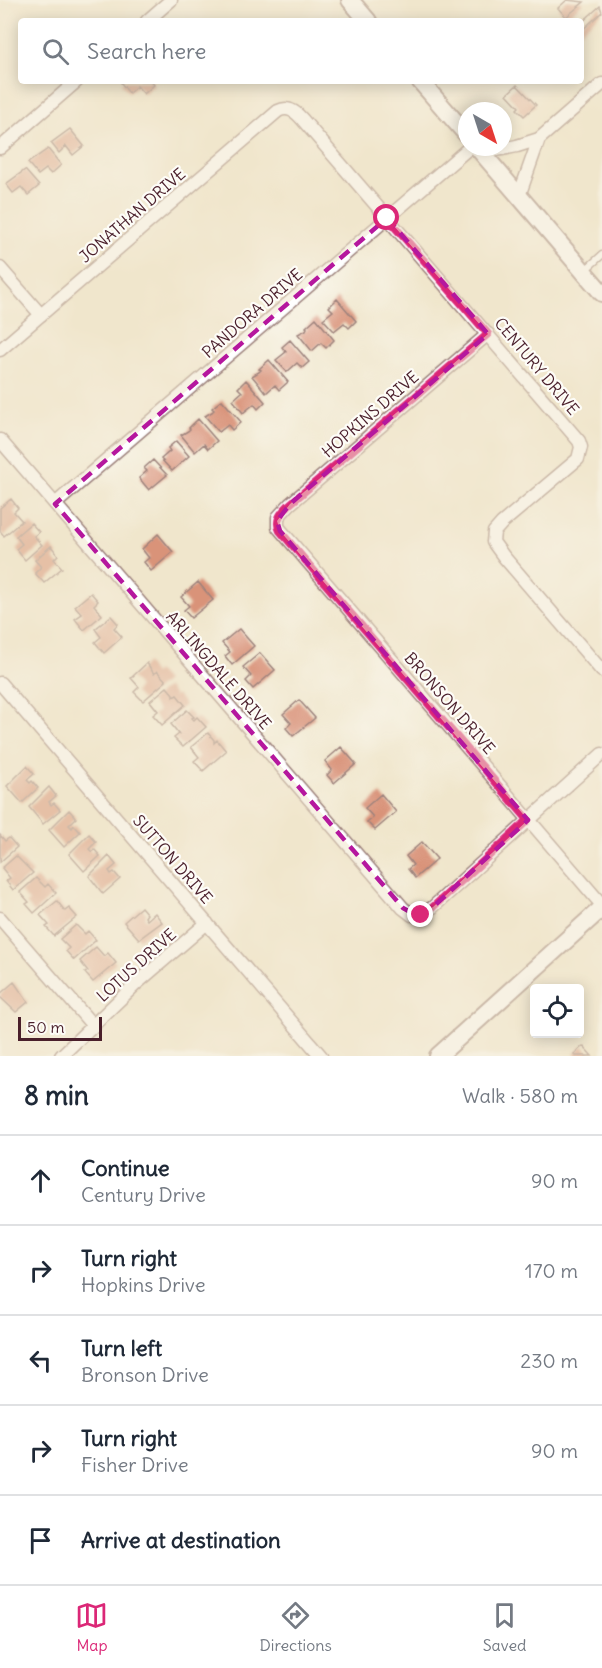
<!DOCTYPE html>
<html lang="en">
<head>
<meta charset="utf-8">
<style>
  :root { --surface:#fff; --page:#f6f6f7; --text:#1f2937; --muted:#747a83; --line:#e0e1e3; --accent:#db2777 }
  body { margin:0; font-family:Delius,sans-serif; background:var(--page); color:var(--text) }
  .controls { position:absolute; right:18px; bottom:18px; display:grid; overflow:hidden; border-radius:6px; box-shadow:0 3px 15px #0003 }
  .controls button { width:54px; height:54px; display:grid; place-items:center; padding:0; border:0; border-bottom:2px solid var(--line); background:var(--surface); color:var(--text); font:30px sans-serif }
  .compass { position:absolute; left:458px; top:102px; width:54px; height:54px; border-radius:50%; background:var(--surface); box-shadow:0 3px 15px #0003; rotate:141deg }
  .scale { position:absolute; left:18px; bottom:15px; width:84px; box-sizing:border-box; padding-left:6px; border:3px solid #4a1f2b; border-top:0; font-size:16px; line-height:21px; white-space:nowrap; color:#4a1f2b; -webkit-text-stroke:4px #fdfcf7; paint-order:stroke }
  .stop { position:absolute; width:18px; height:18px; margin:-14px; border:4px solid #db2777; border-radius:50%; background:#fff }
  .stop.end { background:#db2777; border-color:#fff; box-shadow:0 2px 6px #0008 }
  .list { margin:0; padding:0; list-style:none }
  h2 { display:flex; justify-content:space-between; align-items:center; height:78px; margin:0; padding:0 24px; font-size:26px }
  h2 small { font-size:20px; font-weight:400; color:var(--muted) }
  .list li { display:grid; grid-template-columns:39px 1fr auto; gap:18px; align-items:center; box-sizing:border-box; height:90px; padding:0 24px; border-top:2px solid var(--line) }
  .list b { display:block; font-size:22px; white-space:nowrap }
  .list p { margin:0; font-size:20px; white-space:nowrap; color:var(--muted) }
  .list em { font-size:20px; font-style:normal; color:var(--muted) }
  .icon { flex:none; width:33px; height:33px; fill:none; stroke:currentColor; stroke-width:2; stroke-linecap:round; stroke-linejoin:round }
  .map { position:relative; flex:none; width:602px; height:1056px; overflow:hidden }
  .search { position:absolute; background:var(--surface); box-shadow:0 3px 15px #0003; left:18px; right:18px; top:18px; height:66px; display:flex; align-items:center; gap:15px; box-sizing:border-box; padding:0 21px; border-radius:6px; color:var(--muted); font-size:22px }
  .sheet { height:528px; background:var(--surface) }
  nav { display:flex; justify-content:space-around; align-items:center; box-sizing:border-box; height:84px; border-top:2px solid var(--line); background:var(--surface); font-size:16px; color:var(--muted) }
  nav a { display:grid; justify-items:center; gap:3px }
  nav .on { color:var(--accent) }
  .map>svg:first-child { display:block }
  .building { fill:#d99379 }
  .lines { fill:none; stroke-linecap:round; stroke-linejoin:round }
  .service-casing { stroke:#9d827c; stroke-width:9 }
  .minor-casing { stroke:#9d827c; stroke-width:15 }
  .secondary-casing { stroke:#9d827c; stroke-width:20 }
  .service { stroke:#fff; stroke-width:6 }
  .minor { stroke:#fff; stroke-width:12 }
  .secondary { stroke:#fff; stroke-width:16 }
  .route { stroke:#db2777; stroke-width:8 }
  .marked { fill:none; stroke:#b5179e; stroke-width:4.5; stroke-dasharray:12 8; stroke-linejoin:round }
  .labels { text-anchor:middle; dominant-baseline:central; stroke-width:4.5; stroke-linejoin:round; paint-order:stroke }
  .street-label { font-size:16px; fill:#4a1f2b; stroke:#fdfcf7 }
</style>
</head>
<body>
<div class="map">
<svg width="602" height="1056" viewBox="0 0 602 1056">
  <rect width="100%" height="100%" fill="#fdfcf7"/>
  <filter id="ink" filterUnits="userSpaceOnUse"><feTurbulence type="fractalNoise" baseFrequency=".0167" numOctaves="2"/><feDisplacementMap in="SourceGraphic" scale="12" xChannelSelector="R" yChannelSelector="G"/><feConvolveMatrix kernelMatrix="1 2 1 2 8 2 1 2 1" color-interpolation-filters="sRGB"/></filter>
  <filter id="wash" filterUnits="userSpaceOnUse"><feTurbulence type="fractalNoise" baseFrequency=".008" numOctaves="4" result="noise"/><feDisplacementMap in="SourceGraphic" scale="24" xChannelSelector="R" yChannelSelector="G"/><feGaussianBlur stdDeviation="1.35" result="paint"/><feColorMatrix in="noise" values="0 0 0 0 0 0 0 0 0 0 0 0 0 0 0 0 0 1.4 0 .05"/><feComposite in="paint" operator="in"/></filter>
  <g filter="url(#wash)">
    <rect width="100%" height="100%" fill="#f0e6cc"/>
    <g id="blocks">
      <path class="building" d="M567,0L584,2L566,17L558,8Z
        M600,6L602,12L581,31V23Z
        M124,81H151L154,85L144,94L137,86L129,93L121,83Z
        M517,85L536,105L524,116L517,109L519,107L507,94Z
        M70,129L84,146L73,155L66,146L59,153L51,143Z
        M48,149L61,165L51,174L46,169L38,175L28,163Z
        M25,170L39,186L28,195L21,187L13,193L6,184Z
        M337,299L356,321L349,328L344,323L334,331L323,319L333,311L329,307Z
        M316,318L334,340L326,348L321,343L312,351L298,334L306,330L307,328L306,327Z
        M290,340L309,362L302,368L297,363L287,372L276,360L286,352L282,347Z
        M269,360L288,382L279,390L275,385L266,393L252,376L259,372L261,370L259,369Z
        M246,380L265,402L258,409L254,404L243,413L233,400L242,392L238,388Z
        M222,400L241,422L232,430L228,425L219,432L205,416L212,412L214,410L212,408Z
        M198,419L217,441L208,449L204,444L195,452L181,435L188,431L190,429L189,428Z
        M176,441L189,456L172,471L161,459L170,451L168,448Z
        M153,460L167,475L149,490L139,478L147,471L144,468Z
        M11,499L18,508L14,512L22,521L4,536L0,531V508Z
        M31,523L39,532L34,536L42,545L25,560L16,549L22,544L16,536Z
        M158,534L173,552L151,571L144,562L149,558L142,549Z
        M51,546L58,555L54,559L62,568L44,583L35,573L41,567L35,560Z
        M198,582L213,600L191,618L184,610L189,606L181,597Z
        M91,593L98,601L94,605L102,615L84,630L75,619L82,614L75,606Z
        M111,616L118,624L114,628L122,637L104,653L95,642L101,637L95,629Z
        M239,629L254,646L232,665L225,656L230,652L222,643Z
        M260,653L275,670L253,689L246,681L251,676L243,667Z
        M147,663L154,674L157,671L166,681L143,701L134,692L139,687L131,678Z
        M167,687L173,694V697L177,695L185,705L162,725L153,715L158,711L150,701Z
        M299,700L315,718L293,736L286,728L291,723L283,714Z
        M187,710L194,717L192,718L194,720L197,717L206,727L183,747L174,738L179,734L171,724Z
        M208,733L214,740V743L217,740L226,751L203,771L194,761L199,757L191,747Z
        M341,747L356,764L334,783L327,775L332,770L325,761Z
        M27,766L34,774L27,780L30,783L32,781L38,788L22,803L7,786Z
        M49,787L56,796L49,802L51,805L54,803L60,810L43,824L29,807Z
        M381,794L396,812L375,830L367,822L373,817L365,808Z
        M69,810L76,818L69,825L72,828L74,825L80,832L64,847L49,830Z
        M89,834L96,842L89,849L92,852L94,849L100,856L84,871L69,854Z
        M0,835L5,841L9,838L17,847L0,862Z
        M422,842L437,859L415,878L408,869L413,865L406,856Z
        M16,856L33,873L13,890L6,881L10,878L2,868Z
        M109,856L116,865L109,871L111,874L114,872L120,879L103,894L89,876Z
        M36,878L45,887L48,884L56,893L34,913L26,904L29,902L20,892Z
        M57,901L65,911L69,908L77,917L54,936L46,927L49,925L40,915Z
        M141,907L147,914L145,917L147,920L155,913L162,922L139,939L124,922Z
        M76,925L85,934L88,931L96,940L74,960L66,951L69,948L60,939Z
        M96,947L104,956L108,953L116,963L93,982L85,973L88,971L80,961Z
        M14,982L28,1002L16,1012L0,997V994Z
        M583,1046L592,1056H576L574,1054Z"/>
    </g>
  </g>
  <g filter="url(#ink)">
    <use href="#blocks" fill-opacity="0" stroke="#9d827c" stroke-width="1.5"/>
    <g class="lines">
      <defs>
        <path id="service" d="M584,271L602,255"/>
        <path id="minor" d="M147,21L171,0
          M0,148L77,81
          M482,153L517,146L539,139L602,84
          M519,196L539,139
          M0,268L41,315
          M488,334L290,504L278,517V527L602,905
          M0,350L278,111C288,106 295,111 302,119L579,441L581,447L578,459L502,523L494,532L493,542L504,557L602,671
          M0,440L403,908L412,915L425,913L433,907L602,754
          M55,504L470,147
          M0,683L321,1056
          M0,918L94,1027
          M61,1056L136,984L207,923"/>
        <path id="secondary" d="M350,0L368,21
          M420,81L467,135
          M477,147L602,293
          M438,1056L602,908"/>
      </defs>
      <use href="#service" class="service-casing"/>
      <use href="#minor" class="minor-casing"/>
      <use href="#secondary" class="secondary-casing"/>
      <use href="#service" class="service"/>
      <use href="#minor" class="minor"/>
      <use href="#secondary" class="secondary"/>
    </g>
  </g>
  <g class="lines" filter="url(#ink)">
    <path class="route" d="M387,218L488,334L290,504C282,512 274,519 280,531L528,820L433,907L421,915"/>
  </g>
  <path d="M0 0H602V1056H0ZM387,218L488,334L290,504L277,521L280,531L528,820L433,907L417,916L403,908L55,504Z" fill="#f0e6cc" fill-opacity=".55" fill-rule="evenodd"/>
  <path class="marked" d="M387,218L488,334L290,504L277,521L280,531L528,820L433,907L417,916L403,908L55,504Z"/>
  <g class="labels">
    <g class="street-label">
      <text transform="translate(132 215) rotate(-41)">JONATHAN DRIVE</text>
      <text transform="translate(252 313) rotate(-41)">PANDORA DRIVE</text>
      <text transform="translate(537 366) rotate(50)">CENTURY DRIVE</text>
      <text transform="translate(370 414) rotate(-41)">HOPKINS DRIVE</text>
      <text transform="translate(219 670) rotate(49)">ARLINGDALE DRIVE</text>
      <text transform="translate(450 703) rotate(49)">BRONSON DRIVE</text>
      <text transform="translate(173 859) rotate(49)">SUTTON DRIVE</text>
      <text transform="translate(136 965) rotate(-42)">LOTUS DRIVE</text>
    </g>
  </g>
</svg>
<div class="controls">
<button><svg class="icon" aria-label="locate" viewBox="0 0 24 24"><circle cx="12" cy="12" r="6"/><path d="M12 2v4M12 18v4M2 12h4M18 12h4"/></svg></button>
</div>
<svg class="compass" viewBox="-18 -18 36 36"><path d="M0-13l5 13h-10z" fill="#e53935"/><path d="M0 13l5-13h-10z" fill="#747a83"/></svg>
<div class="scale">50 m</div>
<div class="stop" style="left:387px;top:218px"></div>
<div class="stop end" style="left:421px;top:915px"></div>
<div class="search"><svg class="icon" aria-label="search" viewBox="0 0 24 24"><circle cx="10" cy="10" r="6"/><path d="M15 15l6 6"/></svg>Search here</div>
</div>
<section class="sheet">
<h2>8 min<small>Walk · 580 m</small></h2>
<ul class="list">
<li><svg class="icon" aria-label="ahead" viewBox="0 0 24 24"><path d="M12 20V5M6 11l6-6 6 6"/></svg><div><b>Continue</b><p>Century Drive</p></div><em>90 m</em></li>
<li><svg class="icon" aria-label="right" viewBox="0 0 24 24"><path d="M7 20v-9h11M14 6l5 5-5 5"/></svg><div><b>Turn right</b><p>Hopkins Drive</p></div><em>170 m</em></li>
<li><svg class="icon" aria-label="left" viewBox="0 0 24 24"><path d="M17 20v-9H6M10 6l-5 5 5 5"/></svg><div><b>Turn left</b><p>Bronson Drive</p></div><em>230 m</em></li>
<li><svg class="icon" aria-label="right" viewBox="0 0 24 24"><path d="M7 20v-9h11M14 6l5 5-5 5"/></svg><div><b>Turn right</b><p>Fisher Drive</p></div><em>90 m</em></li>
<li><svg class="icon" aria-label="arrive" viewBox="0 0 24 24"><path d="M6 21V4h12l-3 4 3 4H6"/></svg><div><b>Arrive at destination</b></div></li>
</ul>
</section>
<nav>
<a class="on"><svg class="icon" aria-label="map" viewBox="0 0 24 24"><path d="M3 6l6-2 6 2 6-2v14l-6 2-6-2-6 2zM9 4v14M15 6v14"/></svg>Map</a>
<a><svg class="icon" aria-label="directions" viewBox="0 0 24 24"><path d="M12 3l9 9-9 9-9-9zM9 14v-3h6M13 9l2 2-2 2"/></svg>Directions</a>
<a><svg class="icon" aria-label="saved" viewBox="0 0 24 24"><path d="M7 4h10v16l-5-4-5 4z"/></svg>Saved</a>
</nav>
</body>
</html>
